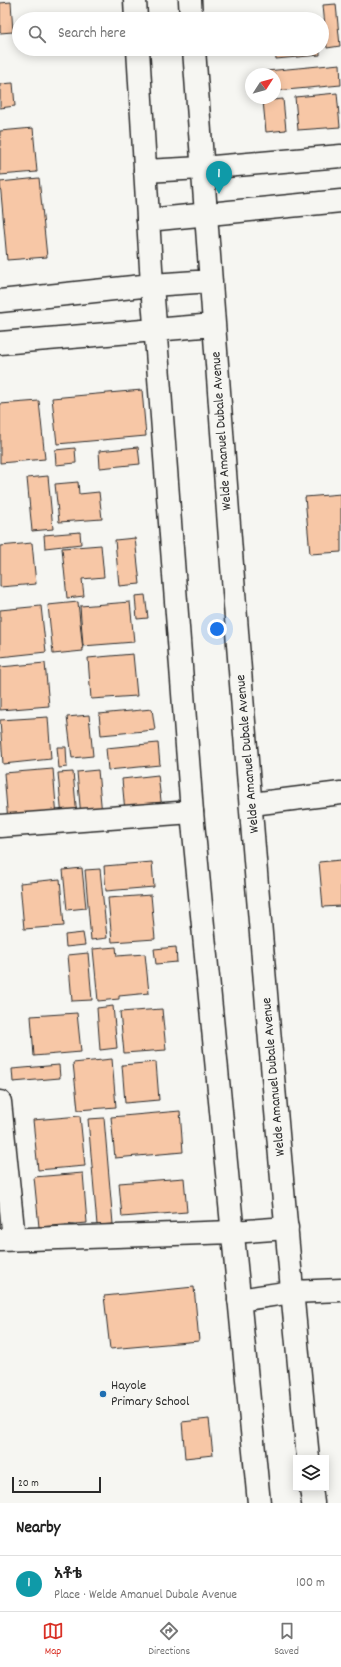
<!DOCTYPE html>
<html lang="en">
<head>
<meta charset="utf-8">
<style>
  :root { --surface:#fff; --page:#f6f6f6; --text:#222; --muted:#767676; --line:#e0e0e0; --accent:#d93025 }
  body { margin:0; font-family:Dekko,"Noto Sans Ethiopic",sans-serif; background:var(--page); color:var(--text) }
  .controls { position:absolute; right:12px; bottom:12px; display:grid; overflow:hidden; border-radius:0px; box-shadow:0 2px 10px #0003 }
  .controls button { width:36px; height:36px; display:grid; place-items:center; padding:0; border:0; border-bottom:1px solid var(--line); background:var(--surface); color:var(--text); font:20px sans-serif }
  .compass { position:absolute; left:245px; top:68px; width:36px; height:36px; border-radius:50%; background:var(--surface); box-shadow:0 2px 10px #0003; rotate:54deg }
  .scale { position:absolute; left:12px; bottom:10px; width:89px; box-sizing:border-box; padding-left:4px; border:2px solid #2b2b2b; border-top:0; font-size:11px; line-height:14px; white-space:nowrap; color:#2b2b2b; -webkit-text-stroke:3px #f6f6f2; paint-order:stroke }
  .you { position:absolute; left:217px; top:629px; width:14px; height:14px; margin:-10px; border:3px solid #fff; border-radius:50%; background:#1a73e8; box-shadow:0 0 0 6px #1a73e833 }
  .badge { display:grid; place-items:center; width:26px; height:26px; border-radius:50%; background:var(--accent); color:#fff; font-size:13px; font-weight:700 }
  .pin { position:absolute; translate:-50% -33px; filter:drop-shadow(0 1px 2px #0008) }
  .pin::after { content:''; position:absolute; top:21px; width:14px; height:12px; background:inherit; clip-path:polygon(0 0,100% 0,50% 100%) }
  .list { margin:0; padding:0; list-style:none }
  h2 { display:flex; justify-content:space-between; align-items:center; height:52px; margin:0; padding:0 16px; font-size:17px }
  h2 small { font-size:13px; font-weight:400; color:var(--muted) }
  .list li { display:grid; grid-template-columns:26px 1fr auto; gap:12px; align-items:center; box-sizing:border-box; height:56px; padding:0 16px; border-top:1px solid var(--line) }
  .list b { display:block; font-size:15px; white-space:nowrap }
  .list p { margin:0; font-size:13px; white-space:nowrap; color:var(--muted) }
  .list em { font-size:13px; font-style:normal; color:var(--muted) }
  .icon { flex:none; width:22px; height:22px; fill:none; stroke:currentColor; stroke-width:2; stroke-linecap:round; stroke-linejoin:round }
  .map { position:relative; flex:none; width:341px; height:1503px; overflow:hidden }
  .search { position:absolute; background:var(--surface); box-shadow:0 2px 10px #0003; left:12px; right:12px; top:12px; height:44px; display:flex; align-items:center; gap:10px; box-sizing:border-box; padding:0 14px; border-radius:22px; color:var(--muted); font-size:15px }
  .sheet { height:108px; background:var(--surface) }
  nav { display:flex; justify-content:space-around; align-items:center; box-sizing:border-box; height:56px; border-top:1px solid var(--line); background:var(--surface); font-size:11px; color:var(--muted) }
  nav a { display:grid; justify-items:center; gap:2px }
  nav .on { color:var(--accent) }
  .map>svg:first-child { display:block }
  .building { fill:#f7c7a6; stroke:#2b2b2b }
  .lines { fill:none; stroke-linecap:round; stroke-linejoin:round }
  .street-casing { stroke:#2b2b2b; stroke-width:25 }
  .secondary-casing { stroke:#2b2b2b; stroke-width:25 }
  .street { stroke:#f6f6f2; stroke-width:22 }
  .secondary { stroke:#f6f6f2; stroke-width:22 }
  .poi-dot { fill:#1f6fb2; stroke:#f6f6f2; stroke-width:1.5 }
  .labels { text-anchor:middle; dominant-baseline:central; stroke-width:3; stroke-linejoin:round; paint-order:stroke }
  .street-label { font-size:14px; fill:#2b2b2b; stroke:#f6f6f2 }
  .poi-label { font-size:14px; fill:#2b2b2b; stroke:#f6f6f2; text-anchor:start }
</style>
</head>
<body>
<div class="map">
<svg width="341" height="1503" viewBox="0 0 341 1503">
  <rect width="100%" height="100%" fill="#f6f6f2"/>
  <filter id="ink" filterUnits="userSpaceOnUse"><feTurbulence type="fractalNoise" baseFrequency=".025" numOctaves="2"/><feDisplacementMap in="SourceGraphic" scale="8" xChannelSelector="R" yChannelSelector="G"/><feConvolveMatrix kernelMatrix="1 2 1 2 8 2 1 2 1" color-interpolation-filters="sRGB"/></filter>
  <g filter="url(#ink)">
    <path class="building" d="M11,2L13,32L0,33V3Z
      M336,4L340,46L327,48L323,5Z
      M275,49H320V55L276,59Z
      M340,64L341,85L275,91V74H256V72Z
      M13,83L15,106L0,108V84Z
      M337,93L340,127L298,130L295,97Z
      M283,99L286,130L266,132L263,101Z
      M33,128L37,172L0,175V131Z
      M39,178L47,257L7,260L0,182Z
      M142,390L146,436L57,444L52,398Z
      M39,401L45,459L0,463V404Z
      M138,447L140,464L100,468L99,451Z
      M75,448L76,463L56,465L55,450Z
      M48,476L53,529L32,531L27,478Z
      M78,482L79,494L99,492L102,519L59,522L55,484Z
      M341,494V552L310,554L305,497Z
      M80,532L81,544L45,548L44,535Z
      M135,538L140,584L119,586L115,540Z
      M32,543L36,584L0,587V546Z
      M101,545L104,577L82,579L84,596L67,598L62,548Z
      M145,595L148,618L137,619L135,596Z
      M78,602L83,651L53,654L48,605Z
      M130,602L134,642L83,646L80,606Z
      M41,606L46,652L0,657V610Z
      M133,654L137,696L91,699L88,658Z
      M45,663L49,706L0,710V667Z
      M152,709L155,730L101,735L99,714Z
      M89,715L93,756L72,758L67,717Z
      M48,717L51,759L3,764L0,720Z
      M158,743L160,765L108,770L106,748Z
      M57,747H66L67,767L59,768Z
      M53,769L57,818L8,822L4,773Z
      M98,770L102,815L81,817L77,772Z
      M73,772L77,817L62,818L58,773Z
      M158,775L162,809L125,812L122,779Z
      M341,860V906L323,907L319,862Z
      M152,862L154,887L106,891L104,866Z
      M82,868L86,908L67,910L63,870Z
      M100,869L107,938L91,940L85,870Z
      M60,879L64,926L24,929L20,883Z
      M151,895L155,939L112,942L108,898Z
      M83,933L85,945L66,947L65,935Z
      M116,947L117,956L145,954L149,993L119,996V999L98,1001L93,949Z
      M176,947L177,962L156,964L154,949Z
      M88,953L92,1000L72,1001L68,955Z
      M113,1006L117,1048L100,1050L97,1008Z
      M162,1009L166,1050L124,1053L120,1012Z
      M77,1013L81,1052L34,1056L31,1016Z
      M112,1059L116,1107L78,1110L73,1063Z
      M156,1062L159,1100L125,1103L122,1065Z
      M59,1065L60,1078L13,1082L12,1069Z
      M180,1111L183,1152L115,1158L111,1117Z
      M80,1116L85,1166L38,1170L33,1120Z
      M104,1118L113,1224L97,1225L88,1119Z
      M83,1173L87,1223L39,1227L34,1177Z
      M184,1178L187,1212L122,1217L119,1183Z
      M194,1287L199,1341L110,1349L104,1296Z
      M209,1419L213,1455L185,1458L182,1422Z"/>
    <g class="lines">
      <defs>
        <path id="street" d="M145,171L202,168L341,156
          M148,220L341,201
          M252,804L341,793
          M0,826L192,812
          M0,1102L14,1239
          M0,1240L233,1232L287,1228
          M239,1300L292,1292L341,1290"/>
        <path id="secondary" d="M135,0L136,19
          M190,0L191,19
          M138,49L152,285L192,812L259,1503
          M194,49C228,519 262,989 308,1458
          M0,301L152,285L211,281
          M0,343L214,325
          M311,1488L313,1503"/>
      </defs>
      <use href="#street" class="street-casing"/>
      <use href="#secondary" class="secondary-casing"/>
      <use href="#street" class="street"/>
      <use href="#secondary" class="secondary"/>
    </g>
  </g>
  <circle class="poi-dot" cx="103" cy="1394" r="4"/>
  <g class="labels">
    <g class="street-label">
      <text transform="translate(222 431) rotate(-94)">Welde Amanuel Dubale Avenue</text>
      <text transform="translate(248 754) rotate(-95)">Welde Amanuel Dubale Avenue</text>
      <text transform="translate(274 1077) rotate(-95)">Welde Amanuel Dubale Avenue</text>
    </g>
    <g class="poi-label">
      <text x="111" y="1386">Hayole<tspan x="111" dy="16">Primary School</tspan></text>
    </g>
  </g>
</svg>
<div class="controls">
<button><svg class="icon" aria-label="layers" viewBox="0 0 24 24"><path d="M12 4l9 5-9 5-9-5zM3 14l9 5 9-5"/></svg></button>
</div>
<svg class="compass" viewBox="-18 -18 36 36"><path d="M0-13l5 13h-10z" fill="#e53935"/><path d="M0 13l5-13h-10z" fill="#767676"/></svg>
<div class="scale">20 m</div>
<div class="you"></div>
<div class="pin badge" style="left:219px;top:194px;background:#0f9aa8">1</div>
<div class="search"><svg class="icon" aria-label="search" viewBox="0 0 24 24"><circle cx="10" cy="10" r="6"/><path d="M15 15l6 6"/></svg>Search here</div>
</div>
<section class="sheet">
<h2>Nearby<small></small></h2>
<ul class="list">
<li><span class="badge" style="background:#0f9aa8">1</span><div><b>አቶቴ</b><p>Place · Welde Amanuel Dubale Avenue</p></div><em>100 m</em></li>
</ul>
</section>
<nav>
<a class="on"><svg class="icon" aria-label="map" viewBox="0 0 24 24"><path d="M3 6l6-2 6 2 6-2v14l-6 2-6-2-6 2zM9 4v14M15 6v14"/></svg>Map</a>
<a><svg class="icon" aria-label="directions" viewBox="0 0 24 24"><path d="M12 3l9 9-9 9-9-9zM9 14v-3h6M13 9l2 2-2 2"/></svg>Directions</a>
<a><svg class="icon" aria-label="saved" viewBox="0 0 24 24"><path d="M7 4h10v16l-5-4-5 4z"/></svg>Saved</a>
</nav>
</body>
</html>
